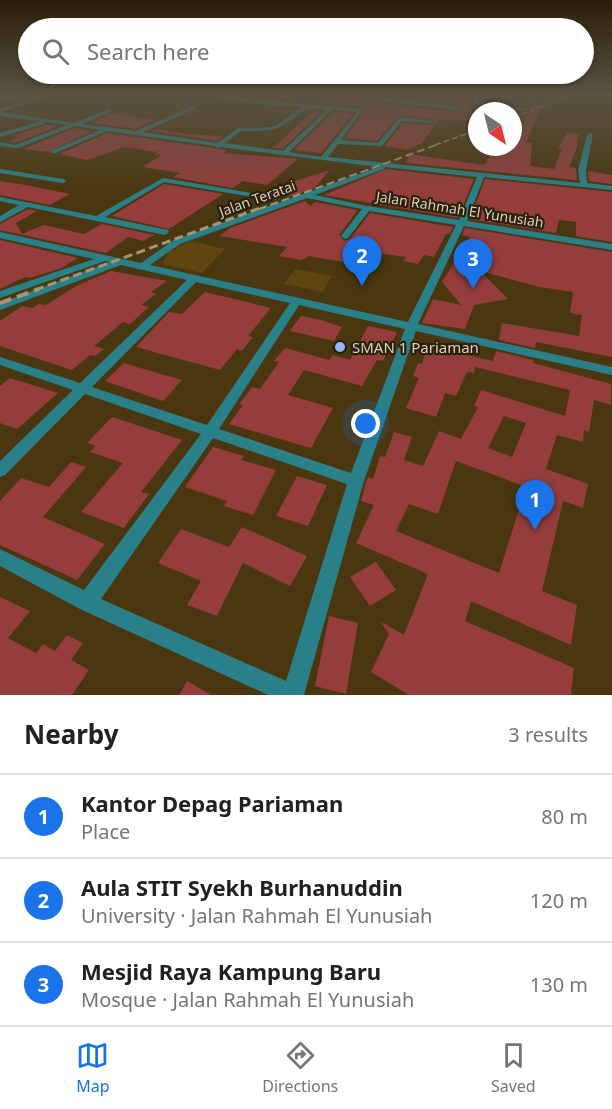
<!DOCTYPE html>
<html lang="en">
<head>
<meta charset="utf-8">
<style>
  :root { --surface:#fff; --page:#f2f2f2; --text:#202124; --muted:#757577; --line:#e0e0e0; --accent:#1a73e8 }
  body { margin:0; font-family:"Noto Sans",sans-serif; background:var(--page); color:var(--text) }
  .compass { position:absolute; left:468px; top:102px; width:54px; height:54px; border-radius:50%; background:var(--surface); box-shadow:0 2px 4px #0004; rotate:145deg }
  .you { position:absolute; left:366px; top:424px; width:21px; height:21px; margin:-15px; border:4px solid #fff; border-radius:50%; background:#1a73e8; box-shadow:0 0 0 9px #1a73e833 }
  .badge { display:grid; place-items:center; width:39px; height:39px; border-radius:50%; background:var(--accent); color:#fff; font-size:20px; font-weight:700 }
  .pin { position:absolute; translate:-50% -50px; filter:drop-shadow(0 2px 3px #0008) }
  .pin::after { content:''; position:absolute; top:32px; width:21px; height:18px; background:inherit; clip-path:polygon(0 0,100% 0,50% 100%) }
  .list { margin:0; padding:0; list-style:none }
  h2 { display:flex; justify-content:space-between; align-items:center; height:78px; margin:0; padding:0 24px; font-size:26px }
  h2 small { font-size:20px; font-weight:400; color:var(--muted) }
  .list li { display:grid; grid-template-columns:39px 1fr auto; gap:18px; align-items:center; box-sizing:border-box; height:84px; padding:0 24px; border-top:2px solid var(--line) }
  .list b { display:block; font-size:22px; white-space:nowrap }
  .list p { margin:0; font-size:20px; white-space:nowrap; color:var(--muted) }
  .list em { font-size:20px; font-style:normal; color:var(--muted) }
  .icon { flex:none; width:33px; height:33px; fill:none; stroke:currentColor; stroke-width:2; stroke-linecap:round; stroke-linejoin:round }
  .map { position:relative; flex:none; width:612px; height:695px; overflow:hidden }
  .search { position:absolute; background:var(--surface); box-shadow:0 2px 4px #0004; left:18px; right:18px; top:18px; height:66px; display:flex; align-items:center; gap:15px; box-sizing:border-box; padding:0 21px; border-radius:33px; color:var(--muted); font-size:22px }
  .sheet { height:330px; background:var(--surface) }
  nav { display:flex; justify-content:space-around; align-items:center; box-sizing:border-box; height:84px; border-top:2px solid var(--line); background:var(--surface); font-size:16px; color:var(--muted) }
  nav a { display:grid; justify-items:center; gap:3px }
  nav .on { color:var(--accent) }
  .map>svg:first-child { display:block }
  .green { fill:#5e460e }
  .building { fill:#943d3c; fill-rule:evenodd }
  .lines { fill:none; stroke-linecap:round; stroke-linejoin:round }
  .minor { fill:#2a8088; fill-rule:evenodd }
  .rail-far3 { stroke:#a59576; stroke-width:1.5; stroke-dasharray:6 3; stroke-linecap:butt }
  .rail-far2 { stroke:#a59576; stroke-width:2; stroke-dasharray:8 4; stroke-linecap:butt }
  .rail-far1 { stroke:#a59576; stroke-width:3; stroke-dasharray:9 4.5; stroke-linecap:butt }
  .rail { stroke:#a59576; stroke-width:4; stroke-dasharray:12 6; stroke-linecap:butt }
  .poi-dot { fill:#93b7fd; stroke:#2a200b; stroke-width:2 }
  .labels { text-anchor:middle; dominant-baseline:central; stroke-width:4.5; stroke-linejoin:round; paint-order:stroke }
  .far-street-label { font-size:14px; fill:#ded0b7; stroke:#2a200b }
  .poi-label { font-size:15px; fill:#ded0b7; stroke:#2a200b; text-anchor:start }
</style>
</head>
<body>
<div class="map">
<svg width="612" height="695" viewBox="0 0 612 695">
  <rect width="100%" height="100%" fill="#4a3710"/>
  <path class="green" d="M190,241L225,249L202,273L162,264L169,252Z
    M295,269L332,276L322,292L284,284Z"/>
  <path class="building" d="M420,95H472L468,104L477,107V114L469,121L438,120L422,143L408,150L385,146L403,123L431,125L436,120L400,115L377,141L345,138L367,107L322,103L328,99L343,101L347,97L367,98L369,102L455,112L460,109L455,104L420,100Z
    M534,100L542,104L526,143H532L530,166L554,169L562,149L558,148L567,132L579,134L576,150L569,167L576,168L577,180L406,163L409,154L484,165L496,147H513Z
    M313,111L321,112L282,149L269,147H274Z
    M333,112L353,114L321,153L294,150Z
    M113,113L154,120L136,129L91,123Z
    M46,125L58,126L15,143L8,141L20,137L12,136Z
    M75,128L92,131L49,152L23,149Z
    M155,129L186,134L223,136L217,141L151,131Z
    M107,133L227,150L223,153L298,159L267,185L243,181L233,188L173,177L181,173L142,167L162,155L154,154L158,152L124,147L87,160L59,154Z
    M386,169L474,179L458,218L324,195Z
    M330,170L314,188L292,196L263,191Z
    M588,171L612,175V184L589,181Z
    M485,179L612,192V242L576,236V222L559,220L556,233L470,219Z
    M0,181L26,185L70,194L50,205L0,195Z
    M164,184L223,194L169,229L112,216Z
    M305,201L310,206L315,202L358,210L339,235L344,241L350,239L370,213L453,227L450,233L446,234L434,257L424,255L418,264L403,261L406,257L370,252L360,265L309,256L301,260L279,256L287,247L220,236L230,228Z
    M28,209L37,211L16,223L22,234L44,225L84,234L102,224L154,235L143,241L128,237L106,253L0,230V224Z
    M465,228L612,252V357L536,342L535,348L499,340L502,323L579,336L582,315L570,313L573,292L540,287L480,271L508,299L474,305L465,329L422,323L433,299L461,305L442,282L470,237L462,235Z
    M0,240L78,258L61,268L30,278L25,277L0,289Z
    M111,271L167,281L151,292L156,294L141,305L149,307L130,324L123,322L94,346L104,349L95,356L90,355L72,370L0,346V321L22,306L32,308L39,304L46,305L76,286Z
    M205,292L271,308L248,336L253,337L242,351L237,349L220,370L136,347L169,312L182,314Z
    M301,316L321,320L342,327L334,341L290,331Z
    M368,326L397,332L383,361L377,360L362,386L304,370L288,395L333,408L311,448L229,424L243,405L239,404L252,387L260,389L279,362L274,361L285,348L329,360L333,355L350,360Z
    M428,346L493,361L496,351L533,360V363L611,384V405L594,400L589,432L584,430L583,442L557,435L546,469L588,484L583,508L563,501L542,591L577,605L571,645L471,601L465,621L574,668L571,695H409L371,672L389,634L380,621L404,635L428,574L356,543L374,505L361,501L366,482L368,477L373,479L380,456L385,457L394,432L412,437L404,460L423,466L439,431L461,439L478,407L474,406L481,390L565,416L570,390L475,367L474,373L467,372L456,396L445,393L436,417L406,408L419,378L413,376L418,363L422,364ZM504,416L526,423L512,457L488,448ZM456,461L526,487L499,573L396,531L409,504L438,514Z
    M124,363L144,369L182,380L163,401L105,381Z
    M10,378L58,393L17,429L0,423V386Z
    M112,417L182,440L141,492L149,494L124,528L81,512L123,463L90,452L95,446L87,443Z
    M213,447L244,456L241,460L276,470L253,515L224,506L227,501L185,487Z
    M71,462L86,467L43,517L105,544L77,580L0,545V501L21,478L49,487Z
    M297,476L327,485L308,526L276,516Z
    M242,527L307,556L290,586L243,563L217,616L187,605L201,581L158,563L181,529L229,547Z
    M376,562L396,590L370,606L350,577Z
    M0,597L30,611L8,638L36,653L43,644L55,651L67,635L83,643L71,660L89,670L72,695H0Z
    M329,616L358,623L346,694L315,686Z
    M187,681L211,695H179Z"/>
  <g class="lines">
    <path class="minor" d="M205,95L359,109L365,107L341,140L378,143L400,117L434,121L431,123L402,121L382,146L338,144L328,157L580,183L578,170L587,135L590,133L593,135L586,170L587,183L612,186V190L484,177L467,221L612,244V250L464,226L418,324L612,367V375L416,331L364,481L304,695H268L80,609L0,566V549L84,590L201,434L85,394L5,475L0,477V461L73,390L0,365V357L80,383L187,280L121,265L0,310V303L110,262L105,261L0,298V291L94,259L0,238V232L141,263L174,240L379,167L221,147L218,148L215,146L107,131L55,153H51V151L100,130L75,126L18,148L0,146V142L15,145L67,125L44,122V124L0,137V133L41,121L0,116V109L21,102L0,99L1,96L22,99L24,102L41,96L44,98L1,112L74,123L109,109L111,112L82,124L136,131L193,106L195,109L143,132L218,143L238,128H262L276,126L301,107L257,104ZM308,108L326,110L283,151L225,143L241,131C277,132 280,129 308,108ZM332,110L357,112L321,157L289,152ZM385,167L477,177L459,220L367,206L315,195L384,169ZM307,198L362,209L341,236L345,239L348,238L369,211L456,225L408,322L150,265L180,244ZM196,282L290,303L207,425L92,387ZM299,305L405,329L351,473L219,429ZM213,438L347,484L286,681L101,599Z
      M474,95H480L478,102L526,109L523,111L473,104Z
      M486,95H499L496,97Z
      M371,97L455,106L458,108L455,110L369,100Z
      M0,169L63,179L67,181L63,183L0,173Z
      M163,178L270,196L274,198L270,200L164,182L105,217L168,230L169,232L165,235L28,207L0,222V216L19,205L0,201V197L96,216Z"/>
    <path class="rail-far3" d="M513,117L574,95
      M435,145L477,130"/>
    <path class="rail-far2" d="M259,209L439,144"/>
    <path class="rail-far1" d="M35,290L263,207"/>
    <path class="rail" d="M0,303L39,289"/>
  </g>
  <linearGradient id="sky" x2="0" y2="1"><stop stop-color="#291e09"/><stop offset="0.49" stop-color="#5a5342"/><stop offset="1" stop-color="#5a5342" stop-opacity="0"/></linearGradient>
  <rect width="612" height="192" fill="url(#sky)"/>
  <circle class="poi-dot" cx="340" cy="347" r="6"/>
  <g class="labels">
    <g class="far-street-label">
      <text transform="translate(257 198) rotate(-20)">Jalan Teratai</text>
      <text transform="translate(460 209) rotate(9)">Jalan Rahmah El Yunusiah</text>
    </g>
    <g class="poi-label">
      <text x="352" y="347">SMAN 1 Pariaman</text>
    </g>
  </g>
</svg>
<svg class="compass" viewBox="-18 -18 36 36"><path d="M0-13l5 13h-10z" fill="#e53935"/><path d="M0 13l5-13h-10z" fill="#757577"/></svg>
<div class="you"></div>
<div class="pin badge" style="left:535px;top:530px">1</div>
<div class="pin badge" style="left:362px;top:286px">2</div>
<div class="pin badge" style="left:473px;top:289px">3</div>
<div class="search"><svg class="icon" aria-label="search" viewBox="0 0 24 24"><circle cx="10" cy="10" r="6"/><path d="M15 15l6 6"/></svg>Search here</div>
</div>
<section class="sheet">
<h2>Nearby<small>3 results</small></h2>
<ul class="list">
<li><span class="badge">1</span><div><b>Kantor Depag Pariaman</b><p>Place</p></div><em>80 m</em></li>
<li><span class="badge">2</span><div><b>Aula STIT Syekh Burhanuddin</b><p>University · Jalan Rahmah El Yunusiah</p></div><em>120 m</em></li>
<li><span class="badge">3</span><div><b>Mesjid Raya Kampung Baru</b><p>Mosque · Jalan Rahmah El Yunusiah</p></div><em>130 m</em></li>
</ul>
</section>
<nav>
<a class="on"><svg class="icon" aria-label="map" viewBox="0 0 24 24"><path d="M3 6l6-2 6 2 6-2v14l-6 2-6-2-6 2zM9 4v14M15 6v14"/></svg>Map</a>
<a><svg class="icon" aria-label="directions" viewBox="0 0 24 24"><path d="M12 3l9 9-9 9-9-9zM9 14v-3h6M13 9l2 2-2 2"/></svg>Directions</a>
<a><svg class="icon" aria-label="saved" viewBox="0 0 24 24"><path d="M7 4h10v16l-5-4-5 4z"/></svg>Saved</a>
</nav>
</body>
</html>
